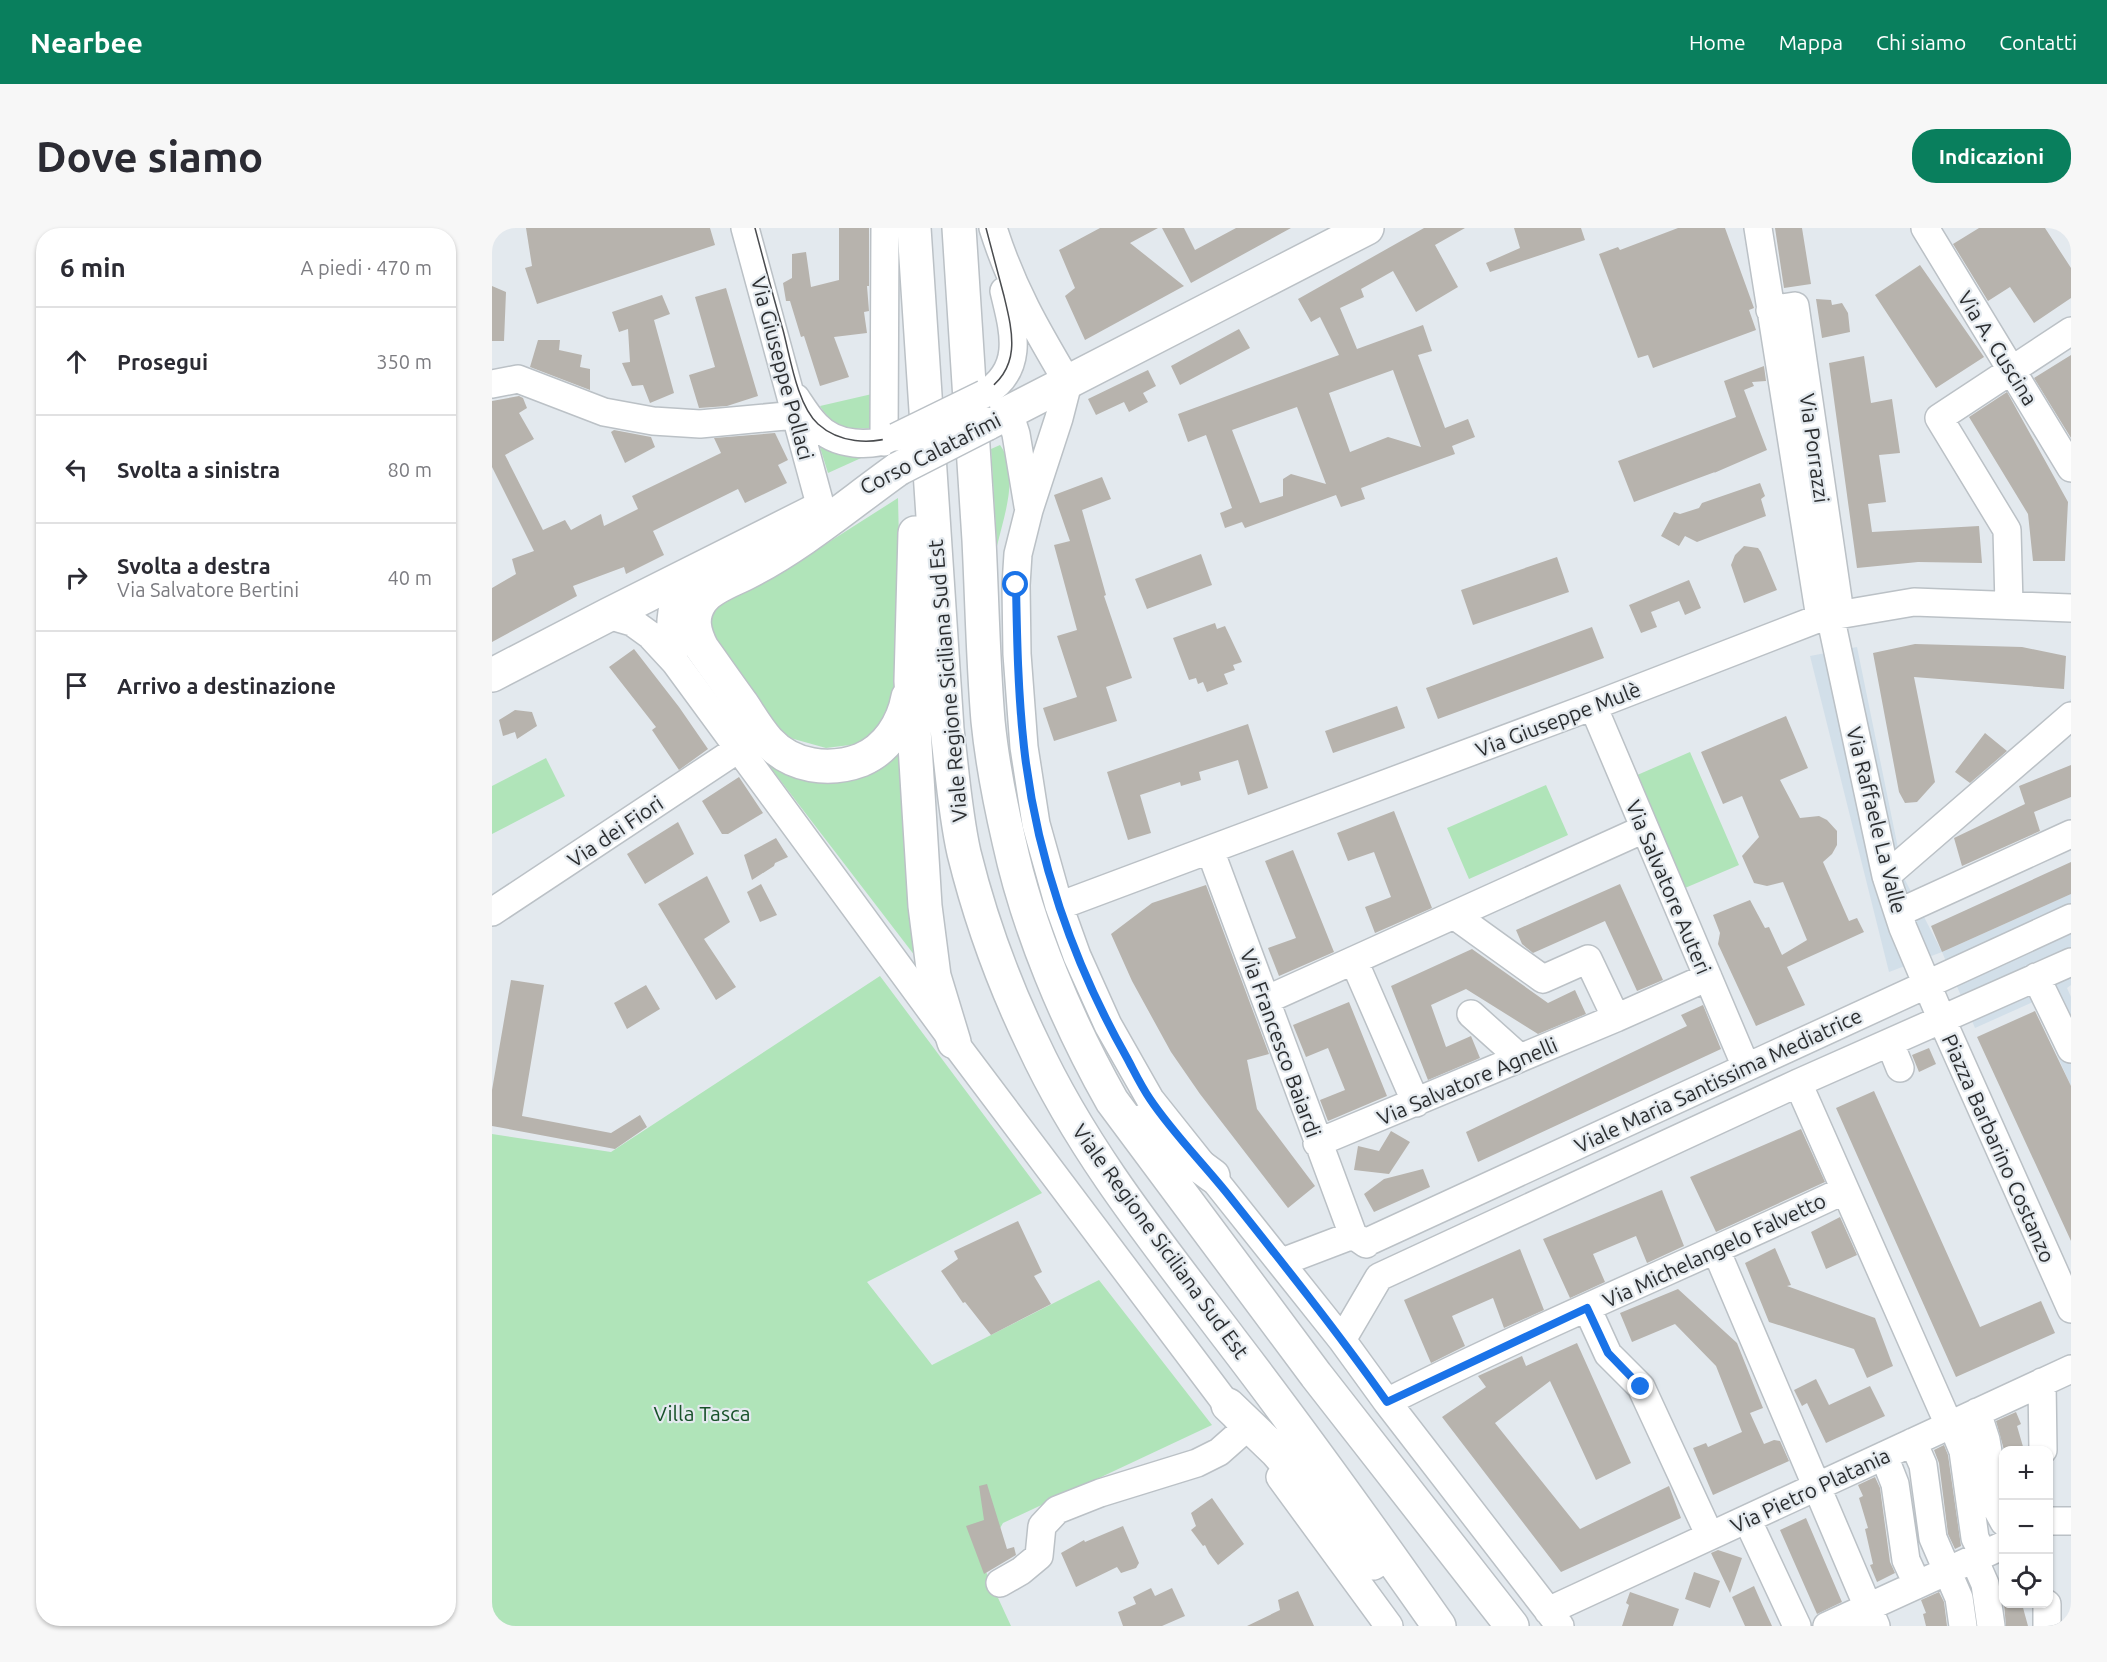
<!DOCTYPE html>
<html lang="it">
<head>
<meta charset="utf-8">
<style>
  :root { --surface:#fff; --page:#f7f7f7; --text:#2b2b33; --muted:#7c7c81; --line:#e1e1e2; --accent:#097f5d }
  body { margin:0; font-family:Ubuntu,sans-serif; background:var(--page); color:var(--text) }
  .controls { position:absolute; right:18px; bottom:18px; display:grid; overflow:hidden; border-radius:12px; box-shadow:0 2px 4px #0004 }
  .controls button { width:54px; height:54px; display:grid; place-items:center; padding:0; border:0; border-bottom:2px solid var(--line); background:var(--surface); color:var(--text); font:30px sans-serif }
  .stop { position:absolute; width:18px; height:18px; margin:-14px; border:4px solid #1a73e8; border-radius:50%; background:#fff }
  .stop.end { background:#1a73e8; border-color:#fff; box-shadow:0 2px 6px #0008 }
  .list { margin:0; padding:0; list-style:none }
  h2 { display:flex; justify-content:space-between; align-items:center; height:78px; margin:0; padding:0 24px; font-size:26px }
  h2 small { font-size:20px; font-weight:400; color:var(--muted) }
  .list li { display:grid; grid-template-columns:39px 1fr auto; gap:18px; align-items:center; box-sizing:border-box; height:108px; padding:0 24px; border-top:2px solid var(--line) }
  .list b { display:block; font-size:22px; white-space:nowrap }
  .list p { margin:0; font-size:20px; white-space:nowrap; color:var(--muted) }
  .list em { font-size:20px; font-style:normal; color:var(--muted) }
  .icon { flex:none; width:33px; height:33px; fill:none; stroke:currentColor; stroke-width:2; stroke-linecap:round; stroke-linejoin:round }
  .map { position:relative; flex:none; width:1579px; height:1398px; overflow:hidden; border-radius:24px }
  header { display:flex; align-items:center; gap:36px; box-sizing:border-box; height:84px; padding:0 30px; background:var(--accent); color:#fff }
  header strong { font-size:28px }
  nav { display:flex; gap:33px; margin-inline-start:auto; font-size:21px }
  .intro { display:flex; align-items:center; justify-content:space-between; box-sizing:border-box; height:144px; padding:0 36px }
  h1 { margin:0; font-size:42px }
  .button { padding:15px 27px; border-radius:24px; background:var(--accent); color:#fff; font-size:21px; font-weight:700 }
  main { display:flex; gap:36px; padding:0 36px }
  aside { flex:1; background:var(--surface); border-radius:24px; box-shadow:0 2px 4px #0004 }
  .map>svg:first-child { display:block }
  .built { fill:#d2dfe9 }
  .green { fill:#b0e4b9 }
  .building { fill:#b7b3ad; fill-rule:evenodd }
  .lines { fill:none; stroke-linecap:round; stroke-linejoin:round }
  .minor-casing { stroke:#bbc1c6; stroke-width:30 }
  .major-casing { stroke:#bbc1c6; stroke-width:36 }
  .minor { stroke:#fff; stroke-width:27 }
  .major { stroke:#fff; stroke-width:33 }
  .tram { stroke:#4a4c4f; stroke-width:1.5 }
  .minor-bridge-casing { stroke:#bbc1c6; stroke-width:30; stroke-linecap:butt }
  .major-bridge-casing { stroke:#bbc1c6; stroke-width:36; stroke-linecap:butt }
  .minor-bridge { stroke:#fff; stroke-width:27 }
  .major-bridge { stroke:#fff; stroke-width:33 }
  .route { stroke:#1a73e8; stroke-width:8 }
  .labels { text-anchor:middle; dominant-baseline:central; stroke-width:4.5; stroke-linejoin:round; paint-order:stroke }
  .street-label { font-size:21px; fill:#2b2d2f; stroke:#e3e9ee }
  .park-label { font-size:21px; fill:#175129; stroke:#e3e9ee }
</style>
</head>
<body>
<header>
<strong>Nearbee</strong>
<nav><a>Home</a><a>Mappa</a><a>Chi siamo</a><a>Contatti</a></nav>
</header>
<div class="intro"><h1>Dove siamo</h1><a class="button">Indicazioni</a></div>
<main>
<aside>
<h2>6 min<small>A piedi · 470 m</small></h2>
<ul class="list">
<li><svg class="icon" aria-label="ahead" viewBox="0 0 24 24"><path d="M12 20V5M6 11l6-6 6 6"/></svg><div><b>Prosegui</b></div><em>350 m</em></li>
<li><svg class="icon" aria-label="left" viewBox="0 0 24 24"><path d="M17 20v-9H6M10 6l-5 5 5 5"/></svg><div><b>Svolta a sinistra</b></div><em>80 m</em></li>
<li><svg class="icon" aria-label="right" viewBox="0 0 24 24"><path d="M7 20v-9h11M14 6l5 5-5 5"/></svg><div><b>Svolta a destra</b><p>Via Salvatore Bertini</p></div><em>40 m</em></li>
<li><svg class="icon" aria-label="arrive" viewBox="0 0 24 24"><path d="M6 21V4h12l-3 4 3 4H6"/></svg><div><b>Arrivo a destinazione</b></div></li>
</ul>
</aside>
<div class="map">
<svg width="1579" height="1398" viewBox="0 0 1579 1398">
  <rect width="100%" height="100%" fill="#e3e9ee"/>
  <path class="built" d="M1365,419L1406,620L1579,471V501L1412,650L1450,724L1579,666V757L1575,760L1579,769V858L1541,774L1483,800L1450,724L1397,744L1318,428Z"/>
  <path class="green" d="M380,166V200C354,202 342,200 328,178Z
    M326,213L378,226L336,245Z
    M508,217C528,245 512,288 505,318L499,221Z
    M406,270L410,441L389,504L366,516L334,520L291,508L220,419L214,396L223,379L304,335Z
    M412,514L433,741L265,522L292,541Z
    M1198,524L1247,637L1193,660L1143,548Z
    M54,530L73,568L0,606V558Z
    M1054,557L1076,607L977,651L955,600Z
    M388,748L550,965L375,1054L440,1137L607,1052L720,1197L511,1295L489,1333L519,1398H0V906L119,924Z"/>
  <path class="building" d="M34,0H218L223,17L45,76L33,40L40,38Z
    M347,0H377V58H375L377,83L372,84L375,105L342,109L357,149L328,158L312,108L309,109L298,73H294L291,55L300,50V26L314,24L319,59L347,52Z
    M608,0H666L638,15L692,58L593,112L573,68L583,60L567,22Z
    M670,0H692L703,22L744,0H799L699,55Z
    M932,0H973L943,17L966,59L924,84L901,43L869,61L872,69L848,80L865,121L931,97L940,123L926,127L953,200L976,191L983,209L960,218L963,226L869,260L873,271L849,279L844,267L753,300L750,294L733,300L728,285L740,280L714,207L696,214L686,186L847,127L828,89L819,94L806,71ZM901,142L929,219L896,209L858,224L837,165ZM805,179L834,256L799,246L791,251V268L768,275L740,202Z
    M1022,0H1089L1093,12L998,44L994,35L1028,20Z
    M1186,0H1233L1262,80L1257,82L1264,102L1161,140L1156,127L1146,130L1107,26L1126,19L1128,22Z
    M1283,0H1310L1319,56L1292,60Z
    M1487,0H1553L1579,40V70L1542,95L1518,59L1496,73L1461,16Z
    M1428,37L1492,129L1444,160L1383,67Z
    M0,58L14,64L12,113H0Z
    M234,60L266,168L235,178L207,180L197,147L223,139L203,69Z
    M170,67L178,86L162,92L182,165L158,175L151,157L140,158L130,135L138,134L136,101L127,104L120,84Z
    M1324,71L1339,72L1340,77L1350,75L1356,85L1358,104L1330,110Z
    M747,101L758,120L688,157L679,138Z
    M46,112H68L67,122L90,127L88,139L98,141V162L38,139Z
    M1579,127V210L1542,150Z
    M1372,128L1379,175L1400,171L1408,225L1387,227L1394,274L1376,276L1380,304L1487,298L1490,335L1426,334L1365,340L1337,135Z
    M1272,138L1274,153L1260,154L1262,158L1252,162L1275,222L1222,245L1223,244L1142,274L1126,233L1244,189L1232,153Z
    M656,142L664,158L651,165L656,174L637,184L632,174L604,187L596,171Z
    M1515,164L1576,274L1573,333H1541L1536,286L1477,189Z
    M27,168L31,170L35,180L27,185L42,211L13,227L51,302L73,292L79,302L109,286L112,298L146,281L140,268L229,225L222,210L283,205L296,232L286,237L295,255L253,275L246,261L161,303L172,327L134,346L132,339L81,358L85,368L0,414V360L24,346L20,331L42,323L0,239V173Z
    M122,202L159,209L163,219L133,235L119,204Z
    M610,249L619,271L590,282L614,367L612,368L640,450L614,459L625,493L562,513L551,480L585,469L565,408L585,402L562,317L578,313L562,267Z
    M1268,255L1273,268L1269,271L1274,288L1205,314L1193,308L1187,318L1169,308L1182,284L1188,286L1207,280L1210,275Z
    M1252,318L1266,320L1269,324L1285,362L1252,375L1239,337L1243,327Z
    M709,326L720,357L655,381L643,351Z
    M1065,329L1077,364L981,397L969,362Z
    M1197,352L1209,380L1193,387L1187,373L1159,384L1165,399L1149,405L1137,377Z
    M723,395L725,401L733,398L750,434L741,437L743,442L732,446L736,456L715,464L711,454L706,456L704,450L697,452L681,410Z
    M1100,399L1112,430L946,491L934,460Z
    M1423,416L1530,419L1574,428L1572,461L1422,449L1443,554L1425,574L1413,575L1407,564L1381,425Z
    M142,421L187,479L216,521L187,542L160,502L164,499L117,439Z
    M905,478L913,500L841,525L833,503Z
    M23,482L40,484L45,498L25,511L23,504L11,508L7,492Z
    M1294,488L1316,540L1288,552L1308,590L1327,588L1335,592L1345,603V617L1340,626L1331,634L1357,693L1365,690L1372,704L1295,739L1313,777L1264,798L1226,716L1228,705L1221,687L1258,672L1273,700L1277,699L1290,727L1315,712L1291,654L1275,658L1262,655L1250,628L1267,609L1250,568L1231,576L1209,524Z
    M756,496L776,560L756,567L746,532L707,544L709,552L689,558L688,554L648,567L659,605L636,612L615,544Z
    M1493,505L1515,523L1478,555L1463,544Z
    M1579,537V569L1542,584L1548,603L1470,638L1462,610L1533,576L1527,558Z
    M247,549L271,585L236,606H230L210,573Z
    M902,583L940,680L883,705L873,679L899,669L882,624L856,633L845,605Z
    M186,594L202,626L153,656L135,626Z
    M284,610L296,629L283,635L282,638L260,652L252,627Z
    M801,622L842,724L787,748L776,720L804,710L773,633Z
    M1579,634V666L1450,724L1439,698Z
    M215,648L238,694L212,711L244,759L224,772L166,676Z
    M269,656L285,687L268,694L255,664Z
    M1128,656L1171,752L1145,763L1113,693L1041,725L1030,716L1024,702Z
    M714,657L777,826L755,832L765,881L823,958L796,980L708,866L679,824L640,753L619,706L660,675Z
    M980,721L1056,775L1083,762L1094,786L1046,806L974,761L939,777L954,819L979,808L988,830L936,852L899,758Z
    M19,752L52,757L30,888L119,905L148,887L155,899L123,921L0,898V862Z
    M154,757L168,781L135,801L122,775Z
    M857,774L895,868L836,893L828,872L853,862L836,820L814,829L801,797Z
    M1211,777L1229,821L986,934L974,904L1195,798L1189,787Z
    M1543,783L1579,858V1013L1485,809Z
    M1437,820L1444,836L1427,844L1420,827Z
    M1382,863L1488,1099L1549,1073L1563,1105L1464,1149L1344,880Z
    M1309,901L1333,954L1224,1004L1198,949Z
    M899,903L918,914L897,946L862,942L866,918L887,923Z
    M931,941L938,959L882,984L872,966L892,951Z
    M1170,962L1192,1018L1155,1035L1144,1008L1101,1026L1113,1054L1078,1070L1051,1011Z
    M1348,989L1365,1027L1334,1041L1319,1004Z
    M526,993L550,1044L542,1048L559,1076L499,1107L473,1074L471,1075L449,1043L466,1031L462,1023Z
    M1283,1020L1299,1057L1295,1058L1383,1090L1401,1138L1375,1150L1362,1121L1277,1094L1253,1035Z
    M1028,1021L1052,1082L1012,1100L1001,1070L960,1088L973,1118L939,1135L912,1072Z
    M1186,1061L1245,1115L1271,1180L1258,1185L1272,1216L1282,1212L1288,1213L1297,1233L1221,1267L1201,1220L1214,1215L1216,1219L1250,1204L1224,1138L1183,1096L1140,1114L1128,1085Z
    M1085,1115L1139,1235L1104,1252L1058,1153L1003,1195L1088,1301L1177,1258L1189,1290L1069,1344L950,1189L994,1159L986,1148L1030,1128L1034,1138Z
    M1324,1151L1337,1177L1378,1158L1393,1188L1334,1215L1315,1175L1310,1178L1302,1162Z
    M1524,1184L1529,1196L1525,1198L1532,1222H1512L1504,1193Z
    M1452,1217L1456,1227L1469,1318L1463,1321L1456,1306L1447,1235L1442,1222Z
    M1383,1249L1388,1260L1398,1334L1403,1345L1385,1354L1378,1337L1381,1336L1373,1301L1376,1300L1367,1270L1371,1268L1366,1257Z
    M495,1256L515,1321L522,1319L524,1327L492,1346L474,1298L492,1292L487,1258Z
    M720,1270L752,1316L726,1337L717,1325L713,1317L711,1318L699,1302L704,1298L699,1285Z
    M1314,1290L1350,1374L1325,1386L1288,1302Z
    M631,1298L647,1335L644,1340L629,1345L625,1339L584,1359L569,1325L592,1312L593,1314Z
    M1226,1322L1250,1330L1238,1365L1219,1325Z
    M1202,1344L1228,1353L1218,1380L1193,1371Z
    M1262,1358L1269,1374L1280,1398H1253L1240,1369Z
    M659,1360L663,1368L680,1360L693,1388L670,1398H631L626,1384L644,1376L641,1369Z
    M806,1363L822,1398H755L788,1382L786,1372Z
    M1138,1364L1187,1381L1181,1398H1130L1137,1377L1134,1375Z
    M1447,1364L1452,1374L1455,1398H1434L1431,1386L1434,1385L1429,1372Z
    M1512,1376H1530L1536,1398H1514Z"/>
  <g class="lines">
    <defs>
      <path id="minor" d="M253,0L329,280
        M501,0C520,60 544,101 576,155L567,190L537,282L526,326L524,357L525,426L532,519L544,596L567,678L585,728L616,797L658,871L850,1112L895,1174L1068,1398
        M1266,0L1328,390
        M1433,0L1579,240
        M1278,82L1303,78L1348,385
        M0,156L26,151L112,184L161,193L208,196L304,187
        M492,166C534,141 521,101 512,63
        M304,170C310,179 316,189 324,197C344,219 379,219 404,209
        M517,184L524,206L536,278
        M392,214L393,0
        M1517,377L1515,302L1447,190L1579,103
        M116,387L140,394L158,407L183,434L462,814L748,1194
        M1338,387L1394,648L1411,700L1450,792L1579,1081
        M183,434C179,414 176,392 183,372C186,362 196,352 202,343
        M1101,478L1254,839
        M718,622L861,1007
        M1394,648L1579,488
        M567,678L1101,478L1328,390L1422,374L1579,380
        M0,684L246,521
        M1406,685L1579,606
        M962,687L1051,751L1096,731L1124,790
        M862,733L924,875
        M1544,749L1579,821
        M774,772L1152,601
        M979,786L1028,830
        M1398,815L1408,840
        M1306,855L1457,1197
        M825,915L1124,790L1216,749
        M873,1015L1579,690
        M1224,1022L1384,1398
        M790,1034L861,1007L874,1016
        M1095,1080L1116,1126L1149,1159L1218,1308
        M850,1112L887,1049L1306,855L1579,734
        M1550,1154L1551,1222
        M895,1174C1045,1098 1201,1034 1353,962
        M1485,1184L1494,1212L1506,1283L1512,1294
        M1460,1196L1471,1223L1483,1310L1491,1326
        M1421,1214L1431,1237L1441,1310L1467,1370L1471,1398
        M1392,1228L1403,1256L1414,1332L1425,1356
        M788,1249L897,1398
        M1255,1291L1305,1398
        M1556,1293H1579
        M1482,1331L1493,1356L1499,1398
        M508,1355L529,1343L547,1328L550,1298L565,1282L608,1265L705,1235L727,1224L753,1201
        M1555,1376V1398
        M1056,1383L1579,1141
        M1335,1398L1512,1317"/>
      <path id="major" d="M422,0L455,501C460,542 463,585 472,625C488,690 512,756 541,816C591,924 666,1016 738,1111C810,1205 879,1301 947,1398
        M467,0C474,104 481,208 487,312C490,372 491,433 496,493C500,533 508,574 517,613C536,701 576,795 620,873L824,1147L1020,1398
        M494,196L875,0
        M406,241C357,276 309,317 256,344C241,352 218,359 209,373C198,389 202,404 210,420C223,438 236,457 250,476C258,488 266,502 276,513C300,539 337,544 369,532C395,521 411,496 416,469
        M423,305L419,453L433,678L442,748L462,814
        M0,447L116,387L319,285
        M648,894L721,948
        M736,1177L784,1223L881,1335"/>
    </defs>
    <use href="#minor" class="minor-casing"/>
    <use href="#major" class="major-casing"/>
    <use href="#minor" class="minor"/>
    <use href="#major" class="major"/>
    <path class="tram" d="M263,0C272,34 281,68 291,102C298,128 305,177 326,196C347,215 378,217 404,208L491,165C530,141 521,105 512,68C506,45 500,23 494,0"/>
    <defs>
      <path id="minor-bridge" d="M404,209L492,166"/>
      <path id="major-bridge" d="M406,241L494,196"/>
    </defs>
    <use href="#minor-bridge" class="minor-bridge-casing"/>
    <use href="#major-bridge" class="major-bridge-casing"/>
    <use href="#minor-bridge" class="minor-bridge"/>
    <use href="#major-bridge" class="major-bridge"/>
  </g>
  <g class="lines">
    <path class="route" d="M524,357C525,411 526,465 532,519C544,628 581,735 635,830C642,843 649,858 658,871C680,904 709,933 734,964C789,1033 844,1102 895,1174L1095,1080L1116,1125L1149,1159"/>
  </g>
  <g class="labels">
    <g class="street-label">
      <text transform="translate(1506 120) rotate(58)">Via A. Cuscina</text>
      <text transform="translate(291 140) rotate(75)">Via Giuseppe Pollaci</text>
      <text transform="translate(1323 220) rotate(82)">Via Porrazzi</text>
      <text transform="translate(438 225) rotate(-27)">Corso Calatafimi</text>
      <text transform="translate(455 453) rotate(-95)">Viale Regione Siciliana Sud Est</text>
      <text transform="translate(1066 491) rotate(-21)">Via Giuseppe Mulè</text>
      <text transform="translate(1385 592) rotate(76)">Via Raffaele La Valle</text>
      <text transform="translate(123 603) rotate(-34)">Via dei Fiori</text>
      <text transform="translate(1177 659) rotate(67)">Via Salvatore Auteri</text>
      <text transform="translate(789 815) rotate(70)">Via Francesco Baiardi</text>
      <text transform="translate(1226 852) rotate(-25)">Viale Maria Santissima Mediatrice</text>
      <text transform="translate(975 853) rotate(-23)">Via Salvatore Agnelli</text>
      <text transform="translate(1507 920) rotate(66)">Piazza Barbarino Costanzo</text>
      <text transform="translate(669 1013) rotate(54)">Viale Regione Siciliana Sud Est</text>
      <text transform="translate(1222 1022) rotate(-25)">Via Michelangelo Falvetto</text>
      <text transform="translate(1318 1262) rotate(-25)">Via Pietro Platania</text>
    </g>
    <g class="park-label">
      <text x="210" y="1185">Villa Tasca</text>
    </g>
  </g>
</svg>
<div class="controls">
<button>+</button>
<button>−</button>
<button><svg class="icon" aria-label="locate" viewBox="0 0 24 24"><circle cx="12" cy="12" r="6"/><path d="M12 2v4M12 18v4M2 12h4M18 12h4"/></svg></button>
</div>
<div class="stop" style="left:524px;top:357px"></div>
<div class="stop end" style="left:1149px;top:1159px"></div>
</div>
</main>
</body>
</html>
